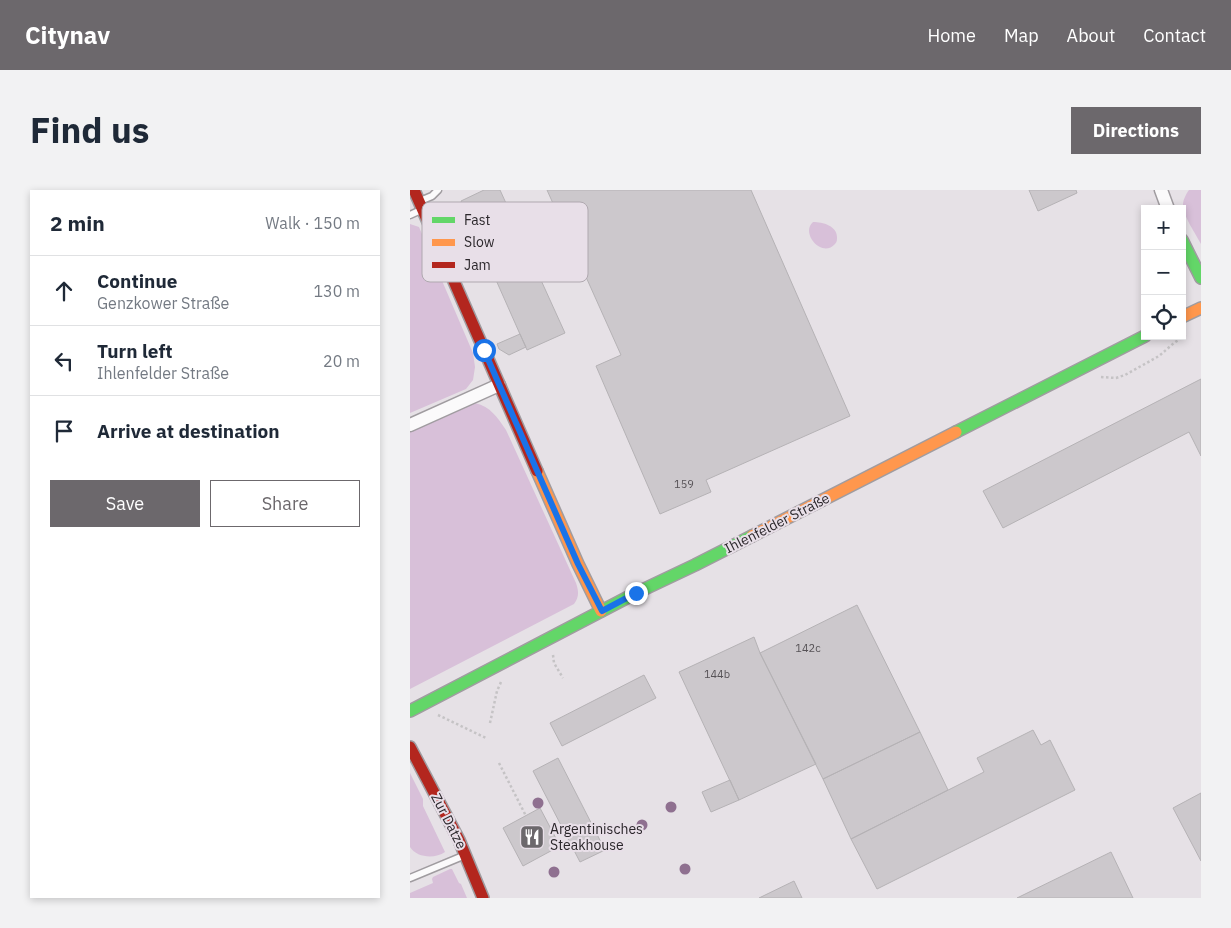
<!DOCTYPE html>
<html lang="en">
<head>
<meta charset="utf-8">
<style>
  :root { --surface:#fff; --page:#f2f2f3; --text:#1f2937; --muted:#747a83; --line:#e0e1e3; --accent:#6c686c }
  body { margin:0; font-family:"IBM Plex Sans",sans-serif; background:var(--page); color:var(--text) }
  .controls { position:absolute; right:15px; top:15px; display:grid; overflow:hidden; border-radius:0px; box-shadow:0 2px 8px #0003 }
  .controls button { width:45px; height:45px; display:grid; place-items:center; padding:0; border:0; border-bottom:1px solid var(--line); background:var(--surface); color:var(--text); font:25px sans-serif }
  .stop { position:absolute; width:15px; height:15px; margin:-11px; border:4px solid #1a73e8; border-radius:50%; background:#fff }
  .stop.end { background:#1a73e8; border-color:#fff; box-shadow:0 1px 5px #0008 }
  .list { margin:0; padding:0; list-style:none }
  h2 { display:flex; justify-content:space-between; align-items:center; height:65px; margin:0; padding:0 20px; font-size:21px }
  h2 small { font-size:16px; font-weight:400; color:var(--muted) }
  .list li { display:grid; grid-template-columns:32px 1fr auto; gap:15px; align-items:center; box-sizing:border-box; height:70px; padding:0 20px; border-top:1px solid var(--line) }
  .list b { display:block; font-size:19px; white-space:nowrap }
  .list p { margin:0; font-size:16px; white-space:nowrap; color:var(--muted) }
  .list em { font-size:16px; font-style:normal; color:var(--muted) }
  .actions { display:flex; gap:10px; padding:15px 20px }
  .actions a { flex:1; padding:11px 0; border:1px solid var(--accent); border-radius:0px; text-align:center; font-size:18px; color:var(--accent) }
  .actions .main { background:var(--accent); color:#fff }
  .icon { flex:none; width:28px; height:28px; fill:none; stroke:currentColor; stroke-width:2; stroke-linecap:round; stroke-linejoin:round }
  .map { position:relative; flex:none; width:791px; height:708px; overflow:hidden; border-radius:0px }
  header { display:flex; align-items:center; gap:30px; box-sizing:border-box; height:70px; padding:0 25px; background:var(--accent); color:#fff }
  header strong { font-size:24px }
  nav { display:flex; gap:28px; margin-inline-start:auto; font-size:18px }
  .intro { display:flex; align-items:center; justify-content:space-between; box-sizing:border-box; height:120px; padding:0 30px }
  h1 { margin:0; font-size:35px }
  .button { padding:12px 22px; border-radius:0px; background:var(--accent); color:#fff; font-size:18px; font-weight:700 }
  main { display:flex; gap:30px; padding:0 30px }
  aside { flex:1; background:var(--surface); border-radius:0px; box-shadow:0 2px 8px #0003 }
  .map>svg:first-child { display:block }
  .green { fill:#d8c0d9 }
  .building { fill:#ccc8cc; stroke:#b5b2b5 }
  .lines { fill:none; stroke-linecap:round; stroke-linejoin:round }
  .lane-casing { stroke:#a09ca0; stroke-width:9 }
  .street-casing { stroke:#a09ca0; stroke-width:15 }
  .fast-casing { stroke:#a09ca0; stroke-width:14 }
  .slow-casing { stroke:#a09ca0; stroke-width:14 }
  .jam-casing { stroke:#a09ca0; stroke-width:14 }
  .path { stroke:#c5c3c5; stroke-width:2.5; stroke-dasharray:2.5 2.5; stroke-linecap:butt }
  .lane { stroke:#fbfafb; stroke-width:6 }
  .street { stroke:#fbfafb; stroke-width:12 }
  .fast { stroke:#63d668; stroke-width:11 }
  .slow { stroke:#ff974d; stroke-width:11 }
  .jam { stroke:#b3261e; stroke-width:11 }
  .tree { fill:#8f7090 }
  .route { stroke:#1a73e8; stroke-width:6 }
  .labels { text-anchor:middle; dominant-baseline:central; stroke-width:4; stroke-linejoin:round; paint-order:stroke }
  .number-label { font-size:11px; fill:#565256 }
  .street-label { font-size:14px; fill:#2b272b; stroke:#e8dfe8 }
  .poi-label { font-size:14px; fill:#2b272b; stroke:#e8dfe8; text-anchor:start }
  .key { fill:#e8dfe8; stroke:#afa8af; stroke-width:1 }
  .key-label { font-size:14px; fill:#2b272b }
</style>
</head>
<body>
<header>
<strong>Citynav</strong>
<nav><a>Home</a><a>Map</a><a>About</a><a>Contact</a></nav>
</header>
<div class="intro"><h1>Find us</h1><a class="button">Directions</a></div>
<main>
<aside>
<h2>2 min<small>Walk · 150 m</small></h2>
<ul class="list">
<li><svg class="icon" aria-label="ahead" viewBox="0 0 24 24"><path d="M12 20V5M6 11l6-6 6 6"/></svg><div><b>Continue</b><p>Genzkower Straße</p></div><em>130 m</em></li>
<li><svg class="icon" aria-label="left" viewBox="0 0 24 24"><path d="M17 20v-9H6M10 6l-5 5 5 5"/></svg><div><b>Turn left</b><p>Ihlenfelder Straße</p></div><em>20 m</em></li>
<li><svg class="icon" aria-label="arrive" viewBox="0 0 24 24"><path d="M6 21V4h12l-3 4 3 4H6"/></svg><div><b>Arrive at destination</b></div></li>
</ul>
<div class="actions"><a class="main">Save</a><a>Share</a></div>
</aside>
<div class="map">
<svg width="791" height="708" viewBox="0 0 791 708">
  <rect width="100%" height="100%" fill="#e6e1e6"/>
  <path class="green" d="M779,0H791V54C786,44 773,26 773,15C773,10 776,4 779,0Z
    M403,32C413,32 427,36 427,47C427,50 427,52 425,54C412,69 390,43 403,32Z
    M0,34L9,37L63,163L65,177L63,190L56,199L0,223Z
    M65,213C81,217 87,227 96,240L166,393C169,402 169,407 164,414L0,499V242Z
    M0,583L13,609V616L35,662C25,669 7,668 0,657Z
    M40,679H42L49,693L51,694L57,708H0V703L23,693L22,689L23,687Z"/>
  <path class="building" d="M74,0H90L155,143L117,160L51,11Z
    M137,0H341L440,226L296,290L301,302L250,324L186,176L211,165Z
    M619,0H666L667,3L628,21Z
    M110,144L116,157L99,165L89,159L87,154Z
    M791,189V266L779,242L593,338L573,301Z
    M447,415L510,542L413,589L350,463Z
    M344,447L350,463L406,574L329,610L269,482Z
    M234,485L246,508L152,556L140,533Z
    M623,540L631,555L640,550L665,600L467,699L441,649L574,582L567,568Z
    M510,542L538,600L441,649L413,589Z
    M148,568L195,660L170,672L123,581Z
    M320,590L329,610L301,622L292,602Z
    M791,603V671L763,618Z
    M130,618L150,656L113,676L93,638Z
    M701,662L723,708H607Z
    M384,691L392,708H349Z"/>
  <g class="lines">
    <defs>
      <path id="lane" d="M10,11L22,6L28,0
        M0,25L11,20
        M0,688L53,666"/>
      <path id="street" d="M751,0L758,19
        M0,235L89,195"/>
      <path id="fast" d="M772,50L791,88
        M546,242L735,146
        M0,521L226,403L285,375L342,346"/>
      <path id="slow" d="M772,127L791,118
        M127,281L168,374L191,421
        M342,346L546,242"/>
      <path id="jam" d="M4,0L127,281
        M0,557L49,650L73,708"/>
    </defs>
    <use href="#lane" class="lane-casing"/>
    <use href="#street" class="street-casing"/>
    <use href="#fast" class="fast-casing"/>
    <use href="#slow" class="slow-casing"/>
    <use href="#jam" class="jam-casing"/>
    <path class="path" d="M691,187L706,188L715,185L749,166L764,153L777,144
      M143,465L144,473L153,488
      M28,525L76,548
      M80,533L87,501L91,492
      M89,573L116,626"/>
    <use href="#lane" class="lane"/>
    <use href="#street" class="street"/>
    <use href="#fast" class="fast"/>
    <use href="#slow" class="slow"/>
    <use href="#jam" class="jam"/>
  </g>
  <g class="tree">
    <circle cx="128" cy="613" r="5.5"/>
    <circle cx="261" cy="617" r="5.5"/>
    <circle cx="232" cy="635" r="5.5"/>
    <circle cx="275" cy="679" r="5.5"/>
    <circle cx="144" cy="682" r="5.5"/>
  </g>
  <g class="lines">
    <path class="route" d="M74,160L168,374L192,421L226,403"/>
  </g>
  <defs>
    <symbol id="restaurant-square" viewBox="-11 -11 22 22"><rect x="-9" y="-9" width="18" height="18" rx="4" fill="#6c686c" stroke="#e8dfe8"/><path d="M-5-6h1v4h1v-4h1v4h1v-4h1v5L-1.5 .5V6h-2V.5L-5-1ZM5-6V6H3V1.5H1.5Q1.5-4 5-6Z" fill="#fff"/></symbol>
  </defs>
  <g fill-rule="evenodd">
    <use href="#restaurant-square" x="108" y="633" width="28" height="28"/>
  </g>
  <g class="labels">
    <g class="number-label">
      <text x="274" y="294">159</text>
      <text x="398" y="458">142c</text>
      <text x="307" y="484">144b</text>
    </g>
    <g class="street-label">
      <text transform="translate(367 333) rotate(-27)">Ihlenfelder Straße</text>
      <text transform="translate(39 631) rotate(63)">Zur Datze</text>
    </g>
    <g class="poi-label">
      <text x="140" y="639">Argentinisches<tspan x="140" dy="16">Steakhouse</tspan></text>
    </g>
  </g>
  <rect x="12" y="12" width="166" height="80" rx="8" class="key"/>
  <rect x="22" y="27" width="23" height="6" fill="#63d668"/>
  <rect x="22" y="49" width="23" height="7" fill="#ff974d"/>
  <rect x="22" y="72" width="23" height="6" fill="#b3261e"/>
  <g class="key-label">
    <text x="54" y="35">Fast</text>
    <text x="54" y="57">Slow</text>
    <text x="54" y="80">Jam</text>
  </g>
</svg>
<div class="controls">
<button>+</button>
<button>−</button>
<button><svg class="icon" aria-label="locate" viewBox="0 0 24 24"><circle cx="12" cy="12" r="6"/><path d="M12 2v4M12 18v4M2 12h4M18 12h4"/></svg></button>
</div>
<div class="stop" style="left:74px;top:160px"></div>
<div class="stop end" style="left:226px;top:403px"></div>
</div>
</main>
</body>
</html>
